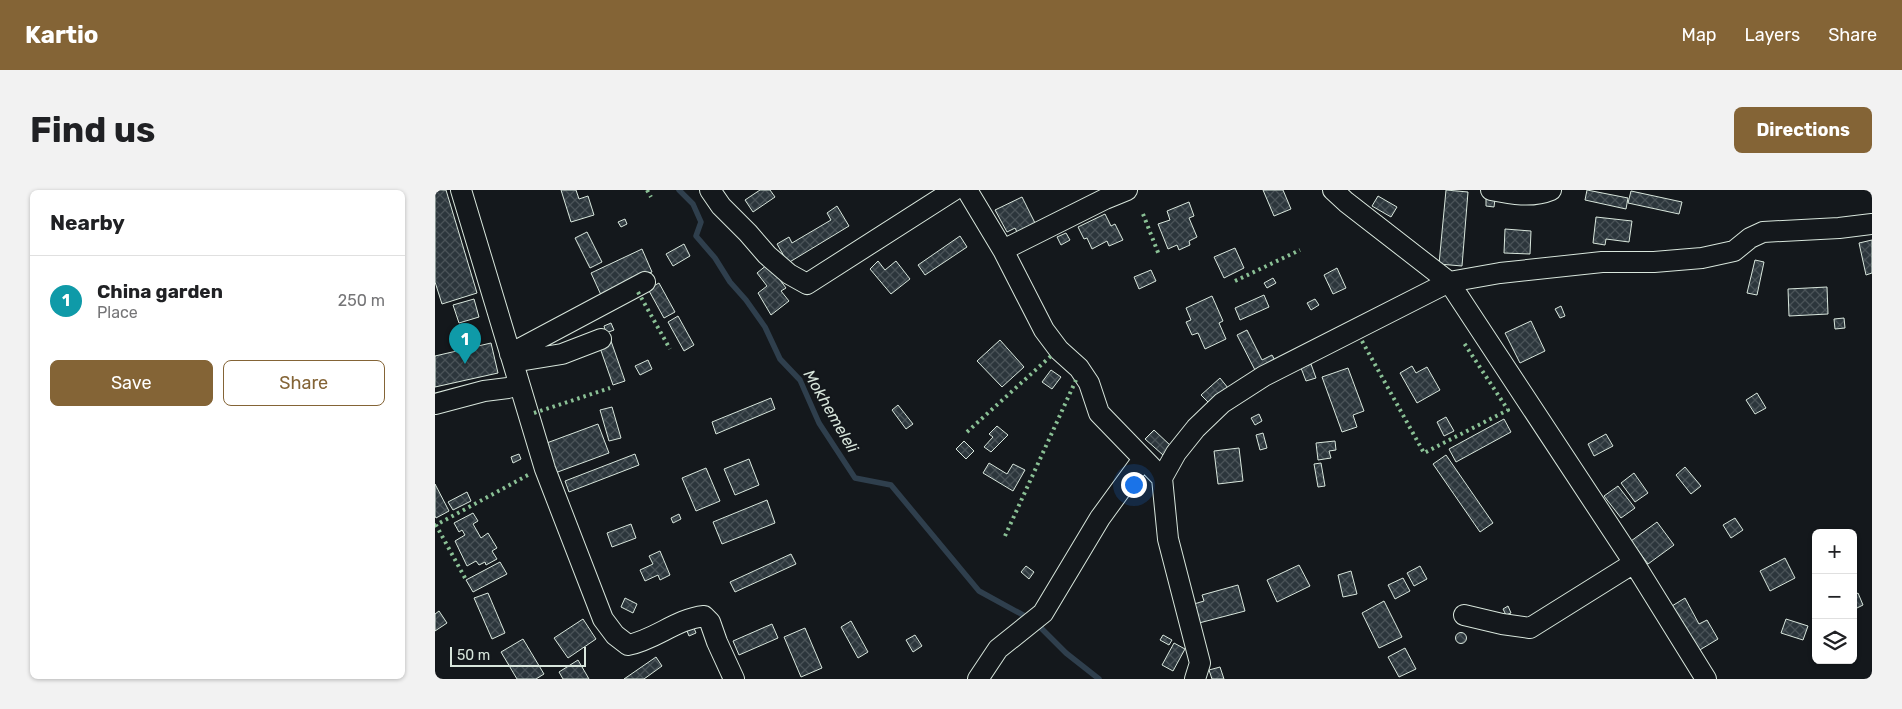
<!DOCTYPE html>
<html lang="en">
<head>
<meta charset="utf-8">
<style>
  :root { --surface:#fff; --page:#f2f2f2; --text:#202124; --muted:#757577; --line:#e0e0e0; --accent:#846436 }
  body { margin:0; font-family:Rubik,sans-serif; background:var(--page); color:var(--text) }
  .controls { position:absolute; right:15px; bottom:15px; display:grid; overflow:hidden; border-radius:8px; box-shadow:0 1px 4px #0004 }
  .controls button { width:45px; height:45px; display:grid; place-items:center; padding:0; border:0; border-bottom:1px solid var(--line); background:var(--surface); color:var(--text); font:25px sans-serif }
  .scale { position:absolute; left:15px; bottom:12px; width:136px; box-sizing:border-box; padding-left:5px; border:2px solid #d8e6dc; border-top:0; font-size:14px; line-height:18px; white-space:nowrap; color:#d8e6dc; -webkit-text-stroke:4px #14181c; paint-order:stroke }
  .you { position:absolute; left:698px; top:294px; width:18px; height:18px; margin:-12px; border:4px solid #fff; border-radius:50%; background:#1a73e8; box-shadow:0 0 0 8px #1a73e833 }
  .badge { display:grid; place-items:center; width:32px; height:32px; border-radius:50%; background:var(--accent); color:#fff; font-size:16px; font-weight:700 }
  .pin { position:absolute; translate:-50% -41px; filter:drop-shadow(0 1px 2px #0008) }
  .pin::after { content:''; position:absolute; top:26px; width:18px; height:15px; background:inherit; clip-path:polygon(0 0,100% 0,50% 100%) }
  .list { margin:0; padding:0; list-style:none }
  h2 { display:flex; justify-content:space-between; align-items:center; height:65px; margin:0; padding:0 20px; font-size:21px }
  h2 small { font-size:16px; font-weight:400; color:var(--muted) }
  .list li { display:grid; grid-template-columns:32px 1fr auto; gap:15px; align-items:center; box-sizing:border-box; height:90px; padding:0 20px; border-top:1px solid var(--line) }
  .list b { display:block; font-size:19px; white-space:nowrap }
  .list p { margin:0; font-size:16px; white-space:nowrap; color:var(--muted) }
  .list em { font-size:16px; font-style:normal; color:var(--muted) }
  .actions { display:flex; gap:10px; padding:15px 20px }
  .actions a { flex:1; padding:11px 0; border:1px solid var(--accent); border-radius:8px; text-align:center; font-size:18px; color:var(--accent) }
  .actions .main { background:var(--accent); color:#fff }
  .icon { flex:none; width:28px; height:28px; fill:none; stroke:currentColor; stroke-width:2; stroke-linecap:round; stroke-linejoin:round }
  .map { position:relative; flex:none; width:1437px; height:489px; overflow:hidden; border-radius:8px }
  header { display:flex; align-items:center; gap:30px; box-sizing:border-box; height:70px; padding:0 25px; background:var(--accent); color:#fff }
  header strong { font-size:24px }
  nav { display:flex; gap:28px; margin-inline-start:auto; font-size:18px }
  .intro { display:flex; align-items:center; justify-content:space-between; box-sizing:border-box; height:120px; padding:0 30px }
  h1 { margin:0; font-size:35px }
  .button { padding:12px 22px; border-radius:8px; background:var(--accent); color:#fff; font-size:18px; font-weight:700 }
  main { display:flex; gap:30px; padding:0 30px }
  aside { flex:1; background:var(--surface); border-radius:8px; box-shadow:0 1px 4px #0004 }
  .map>svg:first-child { display:block }
  .lines { fill:none; stroke-linecap:round; stroke-linejoin:round }
  .stream { stroke:#2f3f4d; stroke-width:5.5 }
  .building { fill:url(#building-cross-hatch); stroke:#d8e6dc }
  .minor-casing { stroke:#d8e6dc; stroke-width:22 }
  .minor { stroke:#14181c; stroke-width:20 }
  .hedge { stroke:#8ac095; stroke-width:4; stroke-dasharray:2.5 4; stroke-linecap:butt }
  .labels { text-anchor:middle; dominant-baseline:central; stroke-width:4; stroke-linejoin:round; paint-order:stroke }
  .water-label { font-size:16px; font-style:italic; fill:#d8e6dc; stroke:#14181c }
</style>
</head>
<body>
<header>
<strong>Kartio</strong>
<nav><a>Map</a><a>Layers</a><a>Share</a></nav>
</header>
<div class="intro"><h1>Find us</h1><a class="button">Directions</a></div>
<main>
<aside>
<h2>Nearby<small></small></h2>
<ul class="list">
<li><span class="badge" style="background:#0f9aa8">1</span><div><b>China garden</b><p>Place</p></div><em>250 m</em></li>
</ul>
<div class="actions"><a class="main">Save</a><a>Share</a></div>
</aside>
<div class="map">
<svg width="1437" height="489" viewBox="0 0 1437 489">
  <defs>
    <pattern id="building-cross-hatch" width="8" height="8" patternUnits="userSpaceOnUse" patternTransform="scale(1.25)"><rect width="8" height="8" fill="#2c363c"/><path d="M0 0l8 8M0 8l8-8" fill="none" stroke="#4a5358"/></pattern>
  </defs>
  <rect width="100%" height="100%" fill="#14181c"/>
  <g class="lines">
    <path class="stream" d="M244,0L258,14L266,32L261,46L280,68L295,92L311,110L330,137L345,169L365,190L384,233L420,288L456,295L544,401L599,431L631,463L664,489"/>
  </g>
  <path class="building" d="M0,0H11L42,103L7,114L0,92Z
    M126,0H141L144,9L153,6L159,25L136,32Z
    M325,0H335L340,7L318,22L310,10Z
    M828,0H848L856,19L839,26Z
    M1011,0L1033,2L1027,76L1004,74Z
    M1152,0L1193,8L1191,19L1150,10Z
    M1196,1L1247,12L1244,24L1193,13Z
    M943,6L962,17L956,27L937,16Z
    M587,7L600,33L582,42L580,38L572,42L560,20Z
    M1051,8L1060,9L1059,17L1051,16Z
    M754,12L759,26L754,28L762,47L754,51L755,55L744,60L742,55L733,59L723,34L735,30L732,21Z
    M402,16L414,36L353,73L342,54L354,47L357,53L396,30L392,23Z
    M670,24L676,36L680,34L688,50L674,56L672,51L657,59L652,48L649,49L643,37Z
    M1161,27L1197,31L1194,52L1171,49L1170,55L1158,53Z
    M190,29L192,34L186,37L183,32Z
    M1070,39L1096,41L1095,64L1069,63Z
    M152,42L167,72L155,78L140,48Z
    M631,43L635,50L626,55L622,47Z
    M525,46L532,57L490,85L483,75Z
    M1437,50V83L1431,85L1424,53Z
    M249,54L255,66L238,76L231,64Z
    M800,58L809,78L789,88L779,67Z
    M207,59L217,82L166,105L156,83Z
    M1320,70L1329,72L1322,105L1312,103Z
    M443,71L450,80L461,71L475,89L456,104L435,79Z
    M333,74L351,98L346,101L354,111L336,125L323,103L332,96L322,83Z
    M902,78L911,98L898,104L889,85Z
    M716,80L721,91L704,99L699,87Z
    M838,88L841,93L832,98L829,93Z
    M224,93L240,122L229,128L213,99Z
    M1392,97L1393,124L1354,126L1353,99Z
    M829,105L834,117L805,130L800,118Z
    M777,106L788,131L784,133L791,149L770,159L763,143L757,145L751,132L756,130L751,118Z
    M39,109L44,127L24,133L18,115Z
    M880,109L884,115L876,120L872,113Z
    M1126,116L1130,126L1125,128L1120,119Z
    M243,126L259,155L249,161L233,132Z
    M1409,128L1410,138L1400,139L1399,129Z
    M1096,131L1110,161L1085,173L1070,143Z
    M176,133L179,140L171,143L169,136Z
    M812,140L827,170L837,165L842,174L822,184L802,145Z
    M565,150L589,177L567,197L542,171Z
    M176,151L190,191L178,195L164,155Z
    M56,153L63,183L0,197V166Z
    M213,170L217,179L205,185L200,176Z
    M876,174L881,188L871,191L866,178Z
    M977,176L981,183L992,177L1005,200L982,213L965,183Z
    M913,178L929,221L918,225L922,237L907,242L887,187Z
    M616,180L626,187L617,199L607,192Z
    M785,188L793,198L775,214L766,205Z
    M1322,203L1331,218L1320,224L1311,210Z
    M336,208L340,219L281,244L277,232Z
    M463,215L478,234L471,239L457,220Z
    M177,217L186,248L174,251L165,220Z
    M824,224L827,231L820,235L816,228Z
    M1011,227L1019,241L1009,246L1002,232Z
    M1069,229L1076,242L1021,272L1014,259Z
    M163,234L174,263L120,283L109,254Z
    M562,236L573,245L556,262L549,257L558,247L554,244Z
    M719,240L736,256L728,265L710,249Z
    M828,243L832,258L825,260L821,245Z
    M1171,244L1178,256L1159,266L1153,254Z
    M529,251L539,261L531,269L521,259Z
    M900,251L901,260L894,261L896,268L883,270L881,253Z
    M804,258L808,291L783,294L779,261Z
    M84,264L86,269L78,273L76,267Z
    M200,264L204,275L134,302L130,291Z
    M1011,265L1058,333L1045,342L998,274Z
    M314,269L324,295L300,305L289,279Z
    M554,273L572,284L578,274L590,280L578,301L548,283Z
    M886,273L890,296L883,297L879,274Z
    M1250,277L1266,296L1256,304L1241,285Z
    M271,278L285,311L261,321L247,288Z
    M1199,283L1213,303L1200,312L1186,293Z
    M0,294L14,321L1,328L0,326Z
    M1183,296L1200,318L1186,328L1169,306Z
    M32,302L36,311L18,320L13,312Z
    M332,310L340,333L287,354L278,332Z
    M38,323L43,331L38,334L46,348L53,343L62,358L57,361L62,369L51,375L50,372L44,375L41,371L32,376L20,351L30,345L27,340L24,342L19,333Z
    M244,324L246,329L238,333L236,328Z
    M1300,328L1308,340L1296,348L1288,335Z
    M1222,332L1239,355L1213,374L1196,351Z
    M196,334L201,348L177,357L172,343Z
    M225,361L235,385L225,390L223,385L210,391L205,380L218,374L214,366Z
    M356,364L361,374L300,402L295,392Z
    M1350,368L1360,388L1335,401L1325,381Z
    M65,372L72,384L38,402L31,390Z
    M864,375L875,396L842,412L832,390Z
    M591,376L599,382L594,389L586,382Z
    M985,376L992,389L979,396L972,383Z
    M916,381L922,404L908,407L903,385Z
    M968,388L975,401L960,409L953,395Z
    M803,395L810,421L764,433L759,414L769,411L767,405Z
    M53,403L70,443L57,449L39,408Z
    M1423,403L1428,415L1420,419L1418,406Z
    M190,408L202,414L198,423L186,417Z
    M1250,408L1264,434L1272,430L1283,449L1263,461L1237,416Z
    M949,411L967,447L944,458L927,423Z
    M1073,416L1076,423L1071,425L1068,419Z
    M4,421L12,433L0,441V424Z
    M148,429L161,449L133,468L119,448Z
    M1351,429L1373,436L1368,450L1346,443Z
    M416,431L433,462L423,468L406,437Z
    M337,434L343,448L304,465L298,451Z
    M259,438L261,443L254,446L252,441Z
    M370,438L387,478L366,487L349,447Z
    M1020.5 448a5.5 5.5 0 1 1 11 0a5.5 5.5 0 1 1-11 0Z
    M480,445L487,456L478,462L471,450Z
    M728,445L737,450L734,455L725,450Z
    M88,449L109,484L101,489H82L66,462Z
    M739,453L750,459L738,481L727,475Z
    M970,458L981,479L964,487L953,467Z
    M221,467L227,476L209,489H189Z
    M143,470L154,489H128L124,482Z
    M785,477L789,489H777L774,480Z"/>
  <g class="lines">
    <defs>
      <path id="minor" d="M26,0L110,279L168,429L180,445L193,455C220,450 241,429 269,426L275,432L282,452L299,489
        M275,0L286,16L313,43L332,65L354,84L372,94L519,0
        M532,0L568,60L609,140L624,160L644,178L654,193L664,223L727,288L733,349L765,473L760,489
        M898,0L911,12L1014,92L1199,373L1271,489
        M1056,0C1076,4 1097,8 1116,0
        M568,60L670,9L692,0
        M166,149L127,164L90,170L75,164L210,92
        M0,214L49,201L73,198L84,194
        M727,288L741,263L761,238L787,213L829,186L1014,92L1065,83L1167,72H1219L1267,68L1299,61L1315,48L1328,42L1404,38L1437,34
        M1029,425L1067,434L1095,438L1199,373
        M543,489L563,459L608,423L665,328L708,269"/>
    </defs>
    <use href="#minor" class="minor-casing"/>
    <use href="#minor" class="minor"/>
    <path class="hedge" d="M212,0L216,7
      M708,24L724,65
      M800,91L865,60
      M203,102L235,159
      M927,151L989,263L1073,220L1029,153
      M99,223L175,198
      M532,242L616,166
      M570,346L641,190
      M30,388L1,335L93,285"/>
  </g>
  <g class="labels">
    <g class="water-label">
      <text transform="translate(396 221) rotate(60)">Mokhemeleli</text>
    </g>
  </g>
</svg>
<div class="controls">
<button>+</button>
<button>−</button>
<button><svg class="icon" aria-label="layers" viewBox="0 0 24 24"><path d="M12 4l9 5-9 5-9-5zM3 14l9 5 9-5"/></svg></button>
</div>
<div class="scale">50 m</div>
<div class="you"></div>
<div class="pin badge" style="left:30px;top:174px;background:#0f9aa8">1</div>
</div>
</main>
</body>
</html>
